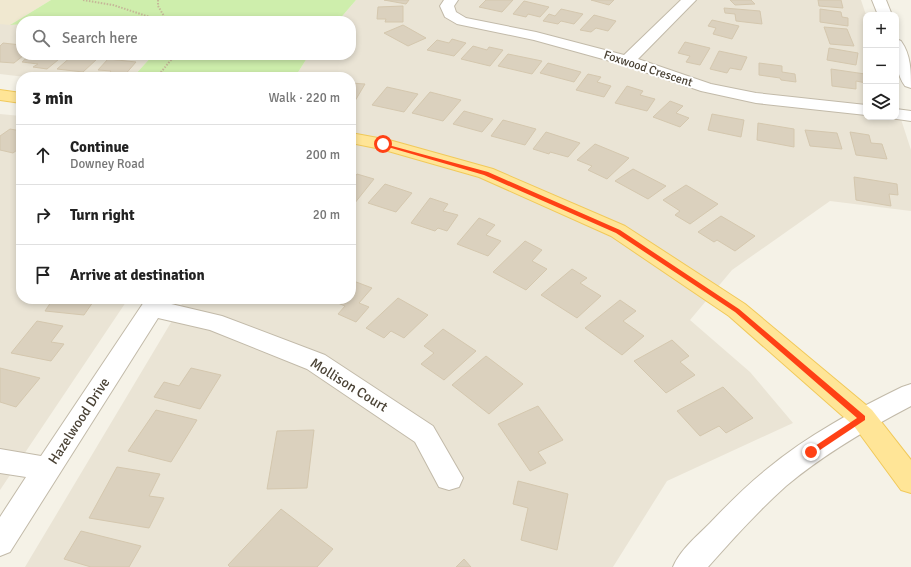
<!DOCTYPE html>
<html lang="en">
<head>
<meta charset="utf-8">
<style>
  :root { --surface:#fff; --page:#f2f2f2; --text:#222; --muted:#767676; --line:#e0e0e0 }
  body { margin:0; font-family:Signika,sans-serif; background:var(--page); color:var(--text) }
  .controls { position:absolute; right:12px; top:12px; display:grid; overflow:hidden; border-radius:8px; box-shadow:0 2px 6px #0003 }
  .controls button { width:36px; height:36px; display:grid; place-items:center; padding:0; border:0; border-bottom:1px solid var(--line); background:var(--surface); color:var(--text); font:20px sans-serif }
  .stop { position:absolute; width:12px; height:12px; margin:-9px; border:3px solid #ff4115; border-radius:50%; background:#fff }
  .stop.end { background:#ff4115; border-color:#fff; box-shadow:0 1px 4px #0008 }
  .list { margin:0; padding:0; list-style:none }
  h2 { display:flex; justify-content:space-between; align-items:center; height:52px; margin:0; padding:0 16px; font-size:17px }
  h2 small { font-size:13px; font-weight:400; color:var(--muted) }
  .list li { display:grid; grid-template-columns:26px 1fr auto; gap:12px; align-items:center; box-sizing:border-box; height:60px; padding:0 16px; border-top:1px solid var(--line) }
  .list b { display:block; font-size:15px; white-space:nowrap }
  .list p { margin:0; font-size:13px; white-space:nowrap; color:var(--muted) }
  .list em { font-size:13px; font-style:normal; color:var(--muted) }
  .icon { flex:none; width:22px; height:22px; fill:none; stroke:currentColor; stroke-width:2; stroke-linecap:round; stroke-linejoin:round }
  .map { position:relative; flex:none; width:911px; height:567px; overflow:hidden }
  .search { position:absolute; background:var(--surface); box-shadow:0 2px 6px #0003; left:16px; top:16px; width:340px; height:44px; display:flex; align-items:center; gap:10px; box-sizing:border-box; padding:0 14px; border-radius:16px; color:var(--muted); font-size:15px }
  .panel { position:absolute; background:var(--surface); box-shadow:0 2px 6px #0003; left:16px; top:72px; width:340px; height:232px; border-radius:16px }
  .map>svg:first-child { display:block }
  .residential { fill:#eae4d5 }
  .education { fill:#f0e8d0 }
  .green { fill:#ceeeac }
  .building { fill:#dbd1be; stroke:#d4c7ae }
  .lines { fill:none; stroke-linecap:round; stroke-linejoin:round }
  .minor-casing { stroke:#c2baa9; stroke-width:2 }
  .major-casing { stroke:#f1c95a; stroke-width:2 }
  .path { stroke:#c5b798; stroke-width:2; stroke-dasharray:1.5 1.5; stroke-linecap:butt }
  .minor { fill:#fff; fill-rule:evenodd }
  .major { fill:#ffe597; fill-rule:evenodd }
  .route { fill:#ff4115 }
  .labels { text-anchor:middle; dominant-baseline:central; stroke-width:4; stroke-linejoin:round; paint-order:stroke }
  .far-street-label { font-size:12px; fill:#4a4235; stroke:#fff }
  .street-label { font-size:14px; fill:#4a4235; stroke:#fff }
</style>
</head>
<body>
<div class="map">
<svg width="911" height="567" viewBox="0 0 911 567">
  <rect width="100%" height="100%" fill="#f5f2e7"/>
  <path class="residential" d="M356,0H861L866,15V117H896V104L911,150V211L830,201L732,270L690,320L750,372L793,423L667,481L613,567H25L185,299H351V77H295L309,55H351V21H338Z
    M0,24H21V55H153L133,77H25L0,74Z
    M0,114L21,116V299H128L0,490Z"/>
  <path class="education" d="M0,0H51L10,25L0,24Z"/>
  <path class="green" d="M51,0H356L338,21H21V24L10,25Z
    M153,55H309L295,77H133Z"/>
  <path class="building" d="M384,0H409L406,4Z
    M486,0H513L502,12L479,7Z
    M591,0H614L609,5Z
    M730,0H751L755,4L735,5Z
    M818,0H841L843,8L819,6Z
    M524,1L549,7L540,17L528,14L526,17L513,14Z
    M403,6V22H385L386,19H377L378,7Z
    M724,8L760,11L762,24L736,21L735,14L725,13Z
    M561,9L583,14L574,24L561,21L558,24L543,21L549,14L555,16Z
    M820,9L841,12L842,17L848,18V26L820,22Z
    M594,15L616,21L608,31L596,28L591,32L580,30Z
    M712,20L739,26L732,39L713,34L716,28L708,26Z
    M403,25L426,38L408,46L384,33Z
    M824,27L847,29L854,46L830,44Z
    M452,39L466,43L454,56L427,50L437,40L449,43Z
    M685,42L710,48L700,65L686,62L690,56L678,53Z
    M3,43L21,45V55H24L14,63L0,62V46Z
    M473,46L487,50L489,47L503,50L490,66L461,59Z
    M829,48L858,53L856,65L827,60Z
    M719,51L747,57L741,70L730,68L727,73L710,69Z
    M508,54L542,61L532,74L498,66Z
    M30,55H64L47,69L33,67L38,64L22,62Z
    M72,56L97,59L83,72L57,69Z
    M108,59L136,62L123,77L107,76L111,71L98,70Z
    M548,63L581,72L574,82L540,73Z
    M759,63L782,66V72L795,74L796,82L781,80L780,78L759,75Z
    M831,69L865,74L866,83L856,81V89L832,86Z
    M588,74L601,77L597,82L611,86L604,97L576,90Z
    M351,83L365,84L355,101L351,100Z
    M627,86L643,91L640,95L655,99L647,111L615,103Z
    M387,87L418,94L404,112L372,105Z
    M430,92L461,100L443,121L412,113Z
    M670,101L683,106L676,113L689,118L680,127L653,117Z
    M464,111L493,119L482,132L453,124Z
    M712,114L744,120L741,137L708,130Z
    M503,120L536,129L525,145L491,136Z
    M758,123L794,129V147L757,140Z
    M10,129L21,131V147L13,153L0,150V136Z
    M805,130L837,133L842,149L810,146Z
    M546,132L580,143L568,157L550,152L549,154L533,149Z
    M850,132L869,135L871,143L882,144L887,159L856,155Z
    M595,144L629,158L607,179L588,170L592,166L577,160Z
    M633,169L666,186L648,199L615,181Z
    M357,174L374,179L354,204L351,203V182Z
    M854,177L897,184L898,195L889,194L891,206L856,200Z
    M385,184L412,193L396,212L368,203Z
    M686,185L718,204L690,224L675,215L680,211L663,200Z
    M430,198L448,204L443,211L458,215L447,231L438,228L435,231L411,223Z
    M721,216L755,236L735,251L717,240L714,242L698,232Z
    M479,218L495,225L486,235L501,241L488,256L457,244Z
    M525,241L542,250L532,261L547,269L526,290L493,272Z
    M572,269L587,278L580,283L601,296L577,318L541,295Z
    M351,280L372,288L359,303L369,307L356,322L338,314L345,306L328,299H351Z
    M398,298L428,315L404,338L391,331L384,338L366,328Z
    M53,299H83L82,300L93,302L84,315L45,311Z
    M620,300L636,311L623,321L644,336L622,355L585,328Z
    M37,321L63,326L51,342L64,344L51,361L11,353Z
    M443,329L476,351L444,380L421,364L434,353L424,346Z
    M672,340L689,356L680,362L695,375L666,393L634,361Z
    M486,356L523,384L489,414L452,385Z
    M0,368L40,378L16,407L0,402Z
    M191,368L221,375L200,409L154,397L164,382L179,386Z
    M723,387L753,418L726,433L719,426L700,436L677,411Z
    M538,406L563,440L538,452L546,463L530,471L498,424Z
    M156,410L197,420L171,462L128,451Z
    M314,430L307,488L267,489L277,431Z
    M117,467L160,474L149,496L164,498L149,528L89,518Z
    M518,481L568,494L557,550L521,540L528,508L513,504Z
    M281,509L333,549L317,567H230L228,565Z
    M81,531L141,546L129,567H91L64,559Z
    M464,559L471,567H456Z"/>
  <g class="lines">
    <defs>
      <path id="minor" d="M444,0H458L454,6L456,12L466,18L536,32L624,55L681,0H696L638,59L711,84L756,93L866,105V115L756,103L701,91L621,64L534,40L457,24L445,17L440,6Z
        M872,0H886L892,15H878Z
        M896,39L901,41C911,55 911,71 911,88L905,86C895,72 896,56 896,39Z
        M896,109L911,111V121L890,118L896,117Z
        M146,299H169L167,303L222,316L325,355L433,426L463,478L459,487L449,490L439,487L415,442L307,369L210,330L158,318L10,552L0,556V517L26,477L0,473V449L41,456Z
        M911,384V406C867,429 824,454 786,486C758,511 733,539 708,567H673C680,550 696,537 710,523C728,504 747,485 767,469C808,435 855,410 902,387Z"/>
      <path id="major" d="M0,90L21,93V103L0,100Z
        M351,133L389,140L493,169L625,226L745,304L872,410L911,460V493L901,490L854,426L729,316L611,236L479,177L381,149L351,143Z"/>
    </defs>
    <use href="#minor" class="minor-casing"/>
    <use href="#major" class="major-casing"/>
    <path class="path" d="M83,0L113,5L162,21
      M158,0V6L167,21
      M157,77L175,55"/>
    <use href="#minor" class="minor"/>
    <use href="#major" class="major"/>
  </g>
  <path class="route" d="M381,143L488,172L620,230L739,309L865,416V420L814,454H809V450L857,418L735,312L616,233L484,175L381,145Z"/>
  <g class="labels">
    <g class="far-street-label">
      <text transform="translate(648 69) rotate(18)">Foxwood Crescent</text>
    </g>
    <g class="street-label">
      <text transform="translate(349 385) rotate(32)">Mollison Court</text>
      <text transform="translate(79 421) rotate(-57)">Hazelwood Drive</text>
    </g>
  </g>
</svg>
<div class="controls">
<button>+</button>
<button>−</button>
<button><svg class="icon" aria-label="layers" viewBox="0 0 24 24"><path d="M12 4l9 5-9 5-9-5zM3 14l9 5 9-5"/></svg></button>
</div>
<div class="stop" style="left:383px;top:144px"></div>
<div class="stop end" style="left:811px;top:452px"></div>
<div class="search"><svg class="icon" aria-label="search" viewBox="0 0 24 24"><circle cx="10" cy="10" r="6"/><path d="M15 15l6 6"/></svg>Search here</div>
<section class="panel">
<h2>3 min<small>Walk · 220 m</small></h2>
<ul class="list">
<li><svg class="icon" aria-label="ahead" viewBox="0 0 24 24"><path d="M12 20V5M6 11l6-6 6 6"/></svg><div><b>Continue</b><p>Downey Road</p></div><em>200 m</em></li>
<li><svg class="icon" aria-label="right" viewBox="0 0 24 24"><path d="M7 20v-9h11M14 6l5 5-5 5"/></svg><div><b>Turn right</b></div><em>20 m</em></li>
<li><svg class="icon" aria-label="arrive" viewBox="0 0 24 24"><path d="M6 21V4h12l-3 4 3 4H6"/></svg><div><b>Arrive at destination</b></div></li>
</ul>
</section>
</div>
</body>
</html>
